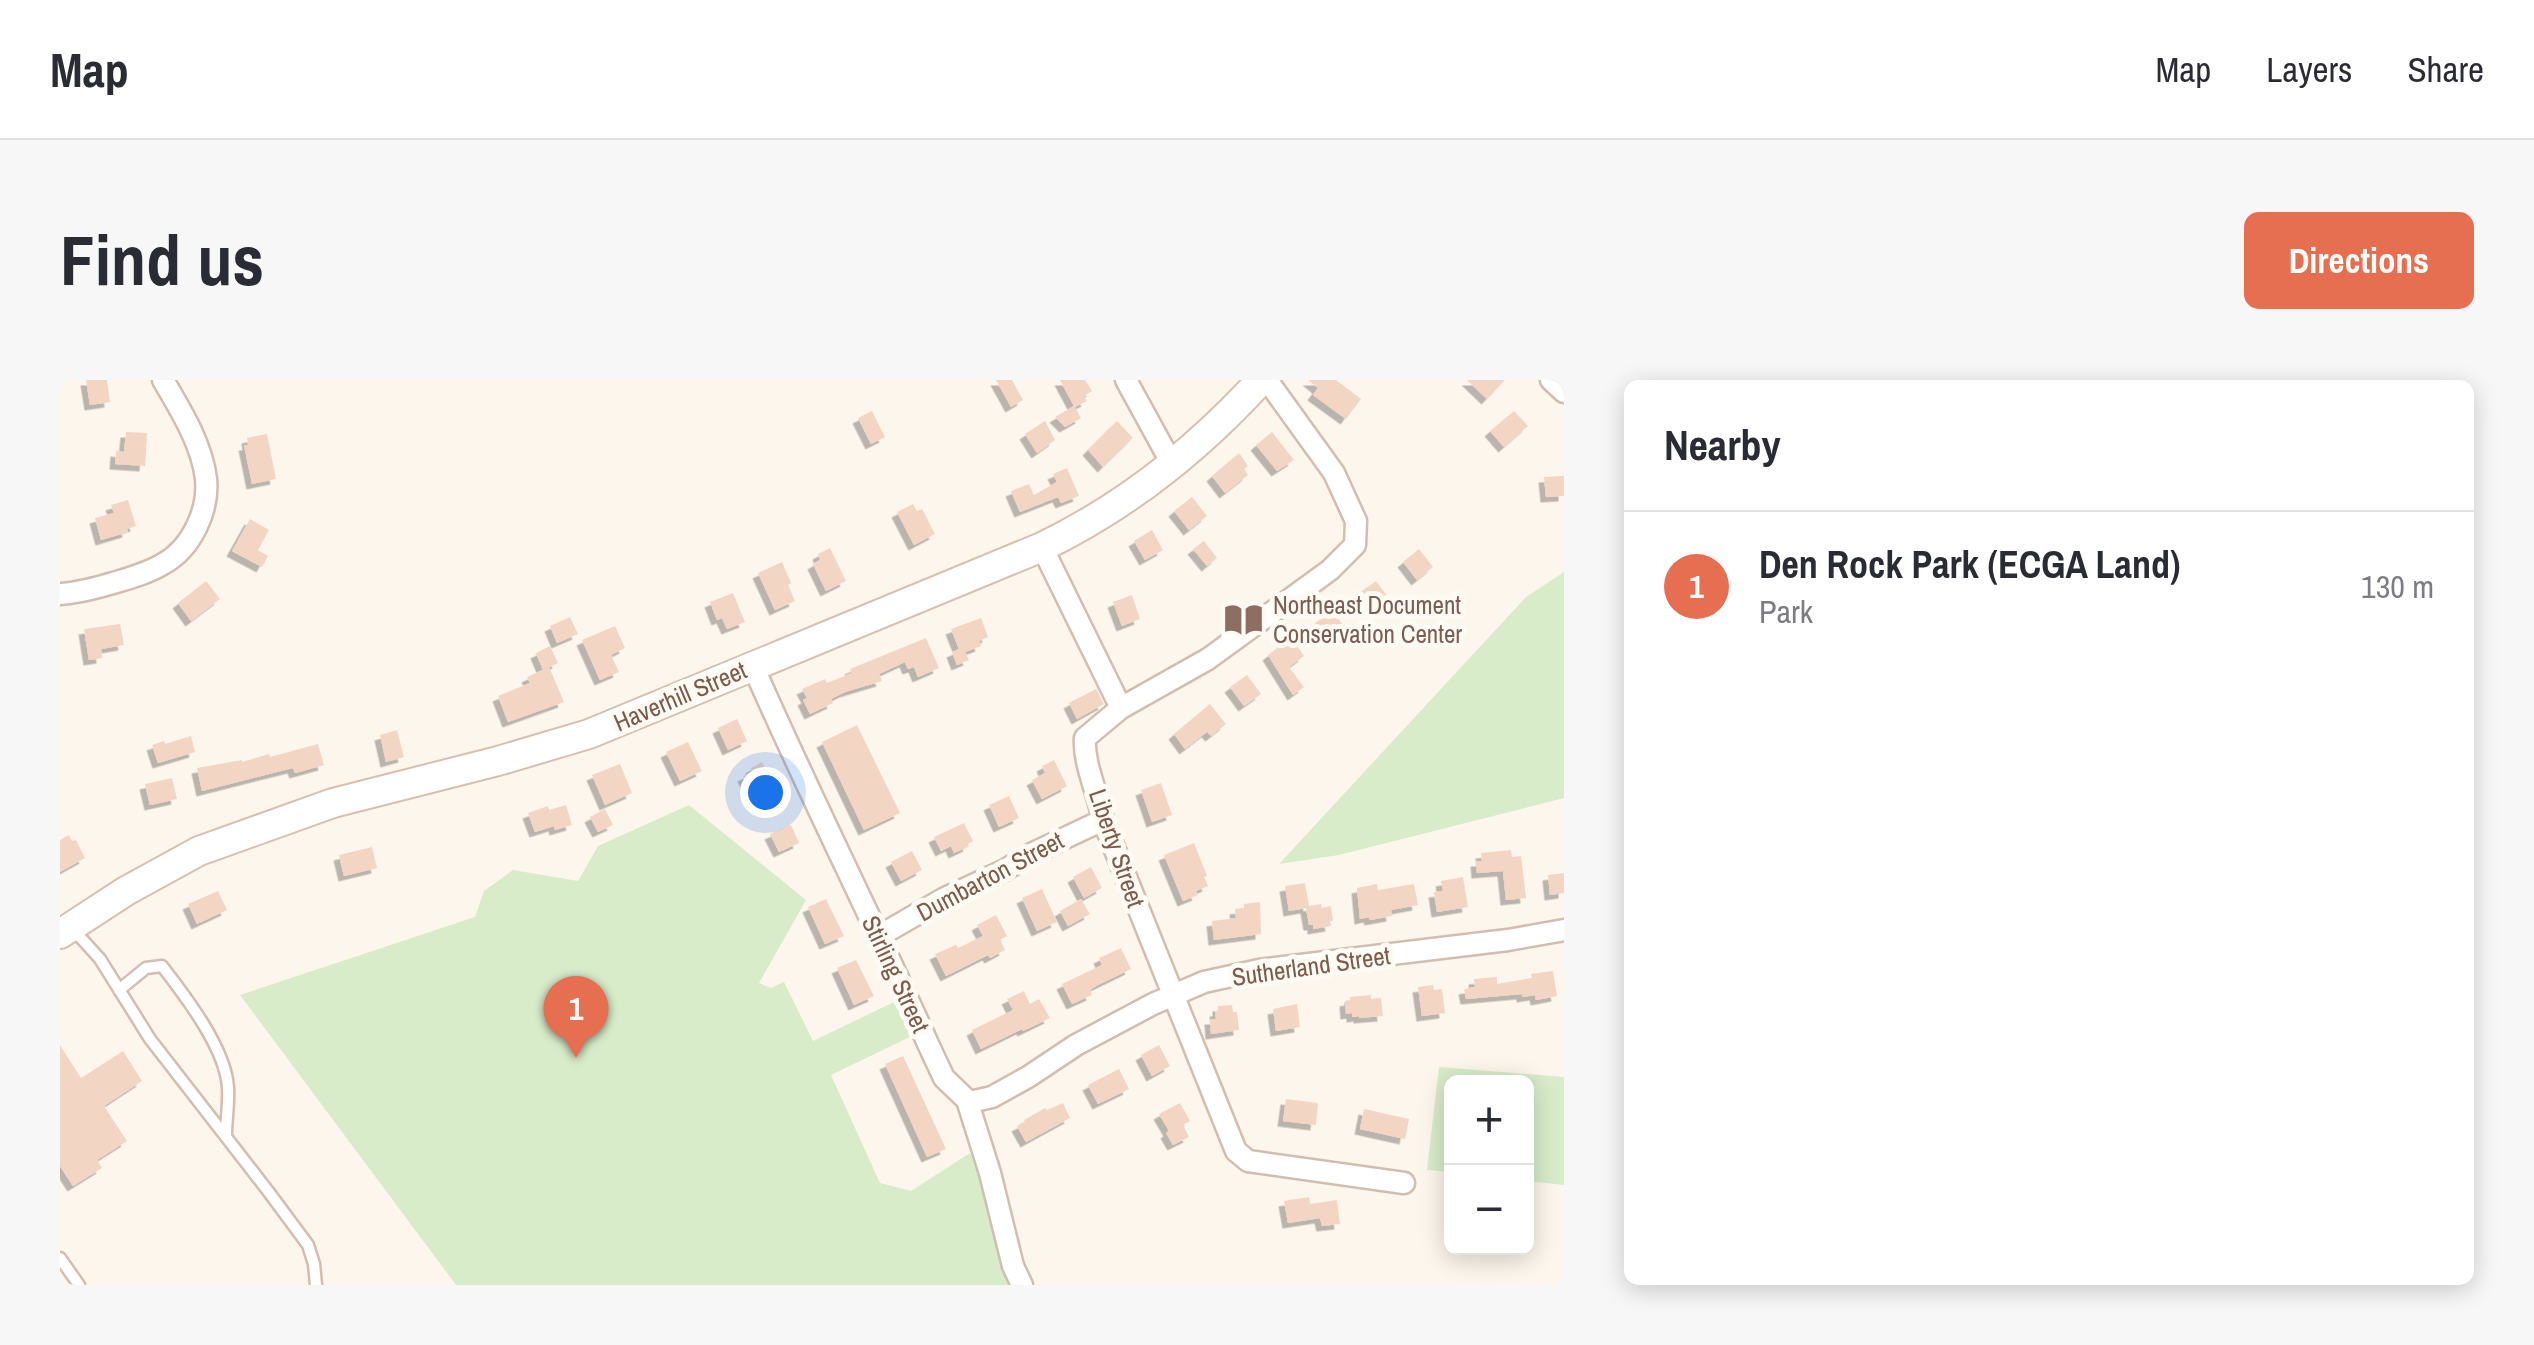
<!DOCTYPE html>
<html lang="en">
<head>
<meta charset="utf-8">
<style>
  :root { --surface:#fff; --page:#f7f7f7; --text:#2b2b33; --muted:#7c7c81; --line:#e1e1e2; --accent:#e76f51 }
  body { margin:0; font-family:"Archivo Narrow",sans-serif; background:var(--page); color:var(--text) }
  .controls { position:absolute; right:30px; bottom:30px; display:grid; overflow:hidden; border-radius:15px; box-shadow:0 5px 25px #0003 }
  .controls button { width:90px; height:90px; display:grid; place-items:center; padding:0; border:0; border-bottom:2px solid var(--line); background:var(--surface); color:var(--text); font:50px sans-serif }
  .you { position:absolute; left:705px; top:412px; width:35px; height:35px; margin:-25px; border:8px solid #fff; border-radius:50%; background:#1a73e8; box-shadow:0 0 0 15px #1a73e833 }
  .badge { display:grid; place-items:center; width:65px; height:65px; border-radius:50%; background:var(--accent); color:#fff; font-size:32px; font-weight:700 }
  .pin { position:absolute; translate:-50% -82px; filter:drop-shadow(0 2px 5px #0008) }
  .pin::after { content:''; position:absolute; top:52px; width:35px; height:30px; background:inherit; clip-path:polygon(0 0,100% 0,50% 100%) }
  .list { margin:0; padding:0; list-style:none }
  h2 { display:flex; justify-content:space-between; align-items:center; height:130px; margin:0; padding:0 40px; font-size:42px }
  h2 small { font-size:32px; font-weight:400; color:var(--muted) }
  .list li { display:grid; grid-template-columns:65px 1fr auto; gap:30px; align-items:center; box-sizing:border-box; height:150px; padding:0 40px; border-top:2px solid var(--line) }
  .list b { display:block; font-size:38px; white-space:nowrap }
  .list p { margin:0; font-size:32px; white-space:nowrap; color:var(--muted) }
  .list em { font-size:32px; font-style:normal; color:var(--muted) }
  .map { position:relative; flex:none; width:1504px; height:905px; overflow:hidden; border-radius:15px }
  header { display:flex; align-items:center; gap:60px; box-sizing:border-box; height:140px; padding:0 50px; background:var(--surface); border-bottom:2px solid var(--line) }
  header strong { font-size:48px }
  nav { display:flex; gap:55px; margin-inline-start:auto; font-size:35px }
  .intro { display:flex; align-items:center; justify-content:space-between; box-sizing:border-box; height:240px; padding:0 60px }
  h1 { margin:0; font-size:70px }
  .button { padding:25px 45px; border-radius:15px; background:var(--accent); color:#fff; font-size:35px; font-weight:700 }
  main { display:flex; gap:60px; padding:0 60px }
  aside { flex:1; background:var(--surface); border-radius:15px; box-shadow:0 5px 25px #0003 }
  .map>svg:first-child { display:block }
  .green { fill:#d8ecc9 }
  .building { fill:#f3d5c3; filter:url(#shadow) }
  .lines { fill:none; stroke-linecap:round; stroke-linejoin:round }
  .lane-casing { stroke:#d1beb0; stroke-width:15 }
  .street-casing { stroke:#d1beb0; stroke-width:25 }
  .secondary-casing { stroke:#d6c0b0; stroke-width:32 }
  .lane { stroke:#fff; stroke-width:10 }
  .street { stroke:#fff; stroke-width:20 }
  .secondary { stroke:#fff; stroke-width:28 }
  .labels { text-anchor:middle; dominant-baseline:central; stroke-width:10; stroke-linejoin:round; paint-order:stroke }
  .education-label { font-size:25px; fill:#785e54; stroke:#fffaf3; text-anchor:start }
  .street-label { font-size:25px; fill:#7a5c4d; stroke:#fffaf3 }
</style>
</head>
<body>
<header>
<strong>Map</strong>
<nav><a>Map</a><a>Layers</a><a>Share</a></nav>
</header>
<div class="intro"><h1>Find us</h1><a class="button">Directions</a></div>
<main>
<div class="map">
<svg width="1504" height="905" viewBox="0 0 1504 905">
  <defs>
    <filter id="shadow"><feDropShadow dx="-5.5" dy="5.5" stdDeviation="0" flood-color="#0004"/></filter>
  </defs>
  <rect width="100%" height="100%" fill="#fdf6ec"/>
  <path class="green" d="M1504,192V418L1279,475L1219,484L1466,217Z
    M629,425L746,520L699,603L711,608L724,602L753,661L836,621L852,656L771,695L820,803L851,811L910,773L923,806L935,862L951,905H396L180,615L415,537L424,511L453,490L518,501L538,466Z
    M1379,687L1504,697V805L1467,801L1466,702H1392L1391,792L1367,790Z"/>
  <path class="building" d="M26,0H47L50,22L30,25Z
    M936,0H952L963,20L951,27Z
    M1000,0H1025L1032,11L1024,16L1027,21L1015,27L1021,38L1005,47L995,37L1014,26Z
    M1248,0H1276L1301,19L1286,39L1253,15L1258,8Z
    M1407,0H1445L1427,19Z
    M812,31L825,57L811,64L798,38Z
    M1454,31L1468,46L1444,67L1430,51Z
    M985,41L995,60L977,73L965,54Z
    M1057,41L1073,58L1043,87L1028,70Z
    M66,52L87,53L85,86L55,84L56,71L64,72Z
    M1212,52L1234,80L1217,91L1196,65Z
    M207,54L216,99L192,104L184,65H188L187,58Z
    M1179,73L1188,86L1184,89L1188,95L1165,113L1152,96Z
    M1007,88L1019,116L1001,123L998,117L960,132L951,111L969,104L974,115L997,102L993,94Z
    M1504,96V116L1486,117L1484,97Z
    M1132,117L1147,136L1129,150L1114,131Z
    M68,120L76,146L67,149L68,152L41,160L35,138L54,133L51,125Z
    M853,124L857,131L862,129L875,154L854,165L837,132Z
    M190,139L209,150L198,170L208,176L202,187L172,171Z
    M1092,150L1103,170L1085,180L1074,161Z
    M1144,161L1157,178L1147,186L1133,169Z
    M770,168L786,201L766,211L753,184L760,180L758,174Z
    M1359,169L1373,187L1357,200L1343,182Z
    M722,182L731,203L728,205L735,221L715,230L698,193Z
    M146,201L160,219L131,241L118,223Z
    M1316,201L1330,220L1313,232L1299,213Z
    M673,213L685,242L667,249L662,238L657,240L650,222Z
    M1072,215L1080,239L1062,246L1053,222Z
    M1273,231L1285,248L1267,260L1255,243Z
    M510,237L518,254L497,263L490,246Z
    M921,238L928,257L919,261L921,266L905,272L909,280L897,285L892,272L899,269L891,249Z
    M60,244L64,265L41,269L42,278L29,280L24,249Z
    M555,246L565,268L551,275L559,292L540,300L522,260Z
    M866,258L879,288L858,297L854,287L848,289L845,282L819,294L822,301L785,312L771,319L773,323L750,334L743,320L747,318L742,309L765,299L767,303L792,293L790,289Z
    M1231,258L1244,276L1229,287L1244,307L1233,315L1208,275Z
    M490,266L498,283L483,290L476,273Z
    M489,287L504,322L448,342L438,316L470,303L467,297Z
    M1187,295L1201,314L1184,326L1170,307Z
    M1036,309L1044,324L1017,339L1009,323Z
    M1150,324L1166,344L1151,356L1147,352L1125,369L1114,354Z
    M677,339L687,361L668,370L658,348Z
    M797,345L840,433L804,450L762,362Z
    M337,350L344,377L326,382L320,355Z
    M131,356L135,372L98,383L92,365L104,361L105,364Z
    M628,362L642,391L620,401L606,372Z
    M258,364L264,385L235,393L233,388L142,411L137,388L182,380V382L209,374L210,377Z
    M994,380L1007,406L982,419L972,400L985,393L982,386Z
    M702,382L718,414L697,424L683,396L692,392L691,388Z
    M560,384L572,413L545,425L532,395Z
    M112,398L117,419L90,425L85,404Z
    M1101,403L1112,435L1092,442L1081,410Z
    M949,416L959,438L939,447L929,425Z
    M506,425L512,445L495,450L494,446L475,452L468,433L488,426L489,430Z
    M545,429L553,445L538,452L530,437Z
    M904,443L913,461L908,464L909,466L894,473L891,466L881,471L874,457Z
    M731,445L739,463L719,472L710,454Z
    M9,455L12,461L16,460L25,478L0,492V460Z
    M1134,463L1147,496L1144,497L1148,506L1136,511L1138,515L1123,521L1104,475Z
    M312,467L317,488L284,496L279,475Z
    M1451,470L1452,477L1461,476L1466,518L1446,520L1443,491L1417,493L1416,481H1422L1421,473Z
    M852,471L862,490L841,501L831,482Z
    M1031,487L1042,508L1024,518L1013,497Z
    M1504,493V513L1490,515L1488,495Z
    M1403,497L1408,527L1377,532L1374,512L1383,511L1381,501Z
    M1245,503L1249,526L1261,524L1262,528L1271,526L1273,541H1270L1271,546L1253,549V545H1249L1246,528L1229,531L1225,506Z
    M1317,504L1318,510L1354,504L1358,525L1331,530L1332,536L1310,540L1309,537L1300,539L1297,508Z
    M982,509L997,542L977,551L962,518Z
    M158,511L167,530L137,544L128,524Z
    M766,519L784,556L765,564L748,527Z
    M1021,519L1030,534L1008,546L1000,531Z
    M1200,522L1201,554L1154,560L1152,541L1176,538L1175,529L1184,528V524Z
    M936,535L947,556L940,560L945,570L930,578L928,575L886,596L875,574L896,565L898,568L923,556L917,545Z
    M1061,568L1071,589L1036,606L1030,610L1032,615L1012,624L1002,604L1042,585L1039,578Z
    M796,580L814,616L794,625L777,588Z
    M1493,591L1497,616L1476,620L1475,615L1462,617V614L1406,619L1404,609L1415,607L1414,599L1437,597V604L1472,598L1471,594Z
    M1373,605L1374,610L1382,609L1385,633L1362,636L1358,607Z
    M964,611L970,624L979,619L990,638L963,651L962,649L921,669L912,650L953,630L947,619Z
    M1311,615V619L1321,618L1323,636L1299,638V636L1292,637V633L1286,634L1285,621L1290,620V617Z
    M1237,624L1240,647L1216,651L1213,629Z
    M1172,625L1173,632H1177L1179,650L1151,654L1150,639H1156L1155,631H1158V626Z
    M0,665L21,698L63,671L82,701L44,726L67,761L37,780L42,788L13,806L0,786Z
    M1099,665L1110,686L1092,696L1081,675Z
    M843,676L886,769L867,777L825,684Z
    M1059,689L1069,709L1038,724L1028,705Z
    M1226,719L1258,723L1256,745L1223,741Z
    M1003,723L1010,738L966,762L957,746L965,742L964,740L985,728L987,730Z
    M1120,723L1130,741L1123,745L1129,757L1113,765L1106,753L1109,751L1099,734Z
    M1304,729L1349,739L1345,759L1300,749Z
    M1249,817L1250,824L1277,820L1280,844L1262,846L1260,838L1228,843L1224,821Z"/>
  <g class="lines">
    <defs>
      <path id="lane" d="M12,548L40,579L90,659L208,811L248,865L254,884L256,905
        M59,610L86,588L102,586C126,617 166,669 168,708C169,724 166,740 166,755
        M0,878L19,905"/>
      <path id="street" d="M1066,0L1112,84
        M1491,0L1504,12
        M982,167L1061,328L1025,358C1023,383 1038,413 1043,440L1176,771L1188,781L1344,803
        M0,214C18,213 36,208 53,203C70,198 88,193 103,184C132,168 149,130 146,99C142,64 120,29 103,0
        M693,286C749,414 812,538 869,666L884,698L907,720L930,793L953,886L962,905
        M1061,328L1148,279L1270,190L1295,165L1296,141L1274,93L1207,0
        M819,556L885,518L945,490L969,475L1043,440
        M907,720L910,722L932,717L968,697L1016,665L1093,624L1144,602L1199,590L1448,560L1504,550"/>
      <path id="secondary" d="M0,554L66,511L139,471L273,423L438,381L529,354L982,167C1065,127 1139,68 1201,0"/>
    </defs>
    <use href="#lane" class="lane-casing"/>
    <use href="#street" class="street-casing"/>
    <use href="#secondary" class="secondary-casing"/>
    <use href="#lane" class="lane"/>
    <use href="#street" class="street"/>
    <use href="#secondary" class="secondary"/>
  </g>
  <defs>
    <symbol id="library-bare" viewBox="-9 -9 18 18"><path d="M-6-4Q-3-5.5-.7-3.5V5Q-3 3-6 4ZM6-4Q3-5.5 .7-3.5V5Q3 3 6 4Z" fill="#8d6e63" stroke="#fffaf3" stroke-width="2.5" paint-order="stroke"/></symbol>
  </defs>
  <g fill-rule="evenodd">
    <use href="#library-bare" x="1156" y="212" width="55" height="55"/>
  </g>
  <g class="labels">
    <g class="education-label">
      <text x="1213" y="225">Northeast Document<tspan x="1213" dy="29">Conservation Center</tspan></text>
    </g>
    <g class="street-label">
      <text transform="translate(620 316) rotate(-23)">Haverhill Street</text>
      <text transform="translate(1057 468) rotate(71)">Liberty Street</text>
      <text transform="translate(930 496) rotate(-28)">Dumbarton Street</text>
      <text transform="translate(1251 586) rotate(-8)">Sutherland Street</text>
      <text transform="translate(836 594) rotate(65)">Stirling Street</text>
    </g>
  </g>
</svg>
<div class="controls">
<button>+</button>
<button>−</button>
</div>
<div class="you"></div>
<div class="pin badge" style="left:516px;top:678px">1</div>
</div>
<aside>
<h2>Nearby<small></small></h2>
<ul class="list">
<li><span class="badge">1</span><div><b>Den Rock Park (ECGA Land)</b><p>Park</p></div><em>130 m</em></li>
</ul>
</aside>
</main>
</body>
</html>
